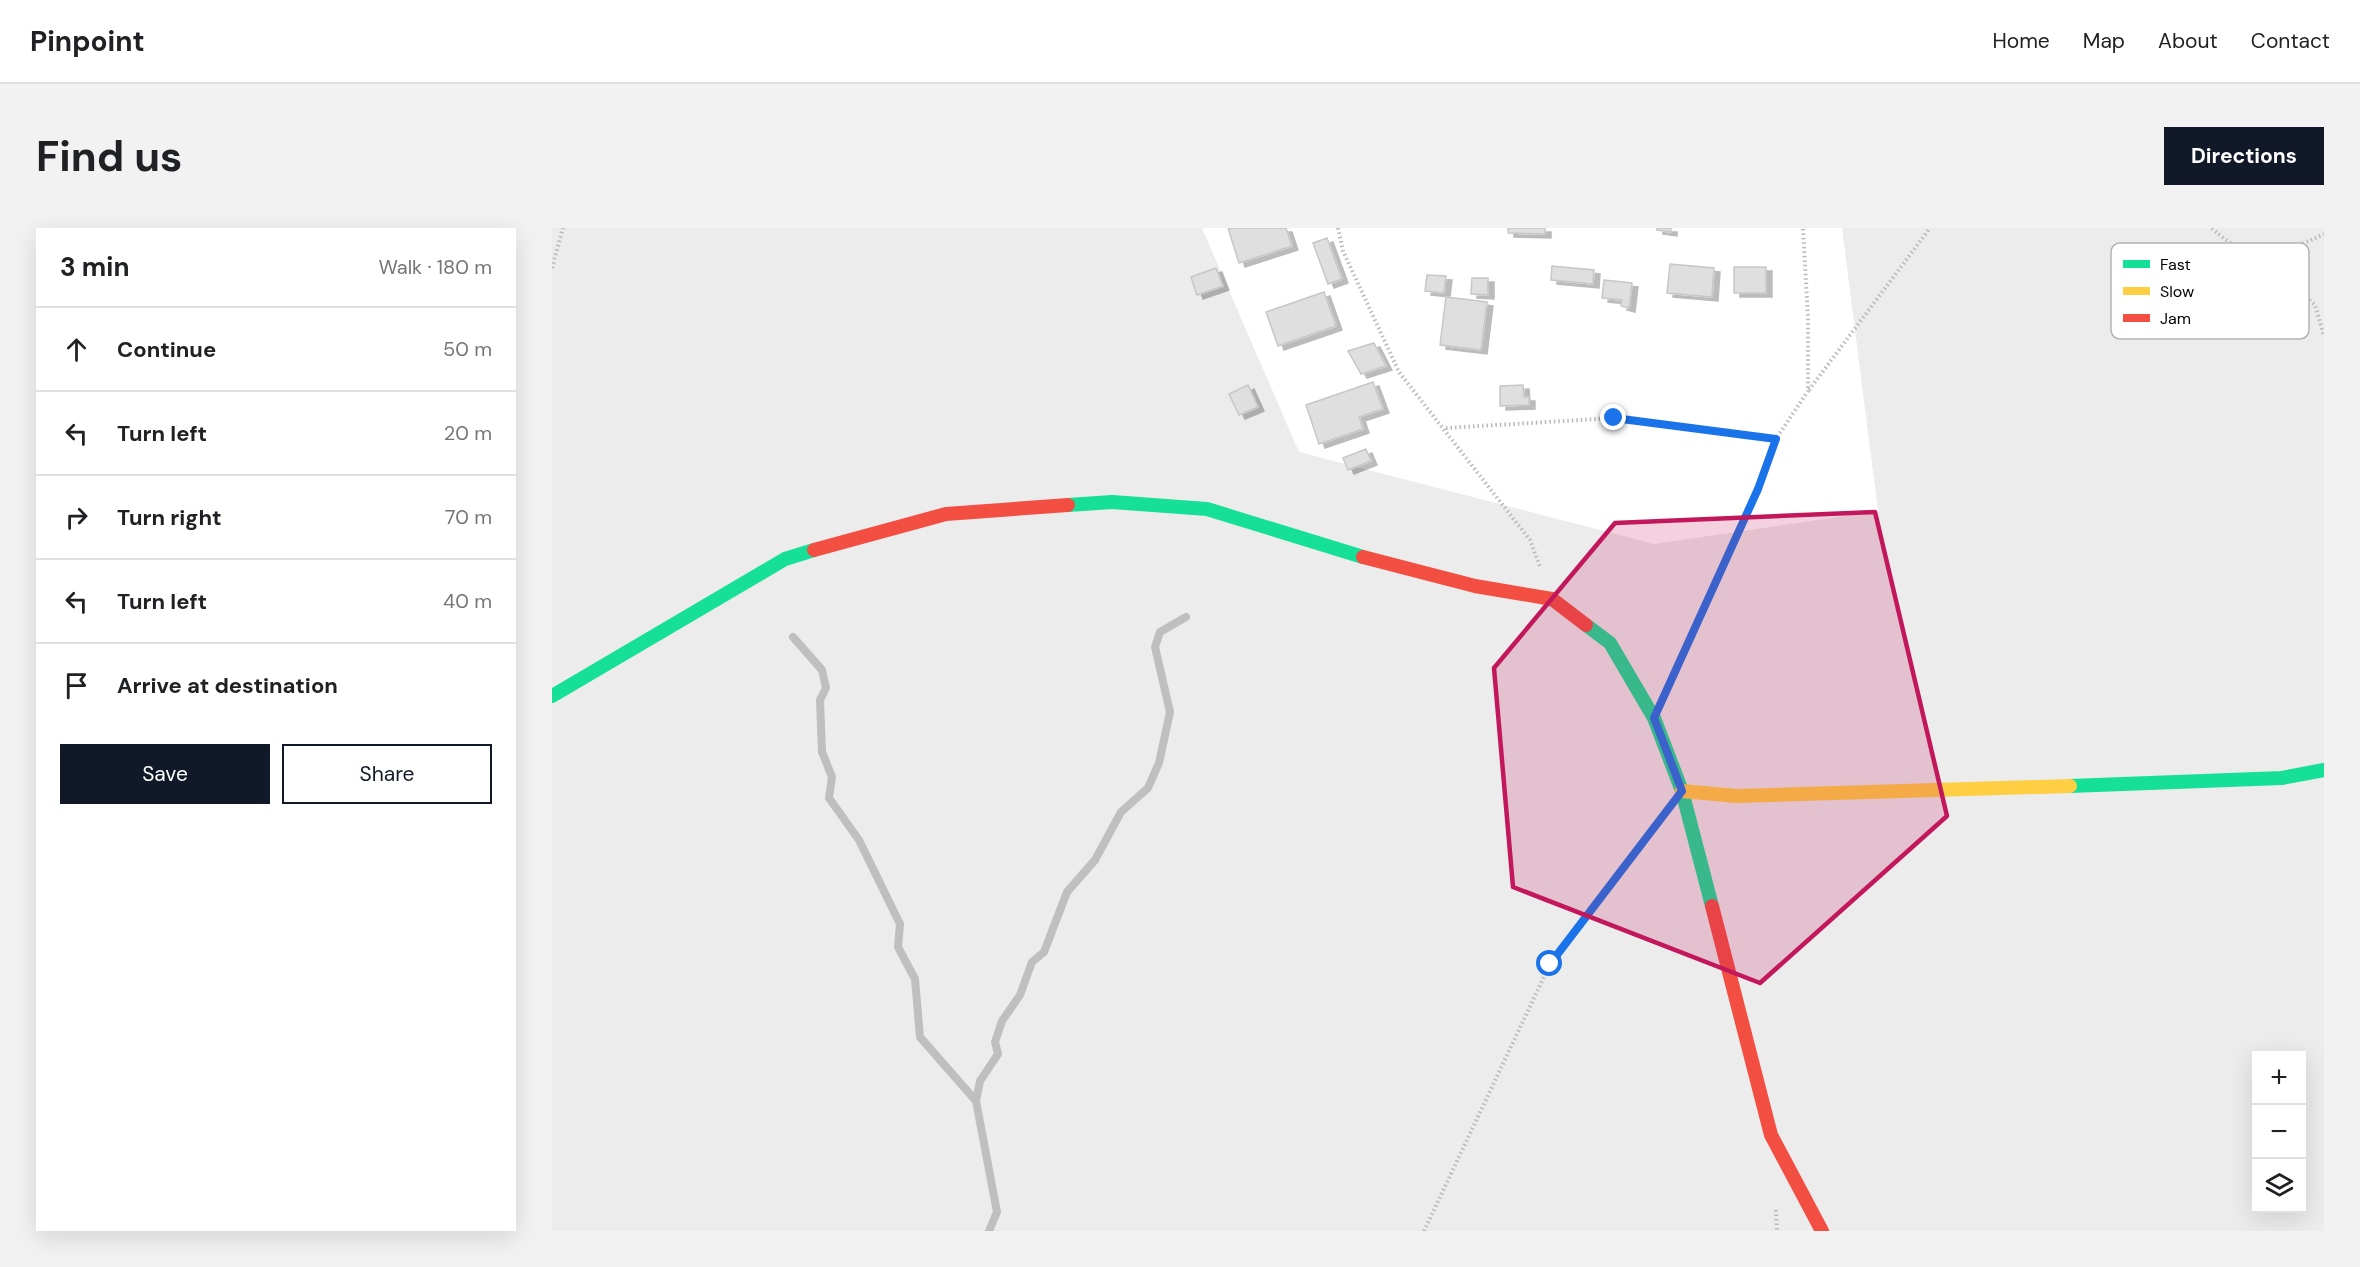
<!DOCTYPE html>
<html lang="en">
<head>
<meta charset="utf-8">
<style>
  :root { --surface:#fff; --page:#f2f2f2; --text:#202124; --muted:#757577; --line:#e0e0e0; --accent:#111827 }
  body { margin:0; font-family:"DM Sans",sans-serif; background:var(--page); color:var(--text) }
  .controls { position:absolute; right:18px; bottom:18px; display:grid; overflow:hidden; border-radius:0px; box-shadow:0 6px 24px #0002 }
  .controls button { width:54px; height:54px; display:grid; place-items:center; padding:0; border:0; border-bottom:2px solid var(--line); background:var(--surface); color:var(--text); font:30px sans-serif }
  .stop { position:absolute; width:18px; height:18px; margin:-14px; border:4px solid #1a73e8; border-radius:50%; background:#fff }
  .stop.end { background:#1a73e8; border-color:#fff; box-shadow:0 2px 6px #0008 }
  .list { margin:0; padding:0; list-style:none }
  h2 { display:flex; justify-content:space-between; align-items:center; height:78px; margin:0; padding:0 24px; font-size:26px }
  h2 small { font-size:20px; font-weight:400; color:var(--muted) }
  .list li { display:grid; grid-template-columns:39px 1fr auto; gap:18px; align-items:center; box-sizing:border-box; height:84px; padding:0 24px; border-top:2px solid var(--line) }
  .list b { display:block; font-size:22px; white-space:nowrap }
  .list em { font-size:20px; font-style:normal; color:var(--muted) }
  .actions { display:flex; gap:12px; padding:18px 24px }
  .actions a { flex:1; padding:14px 0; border:2px solid var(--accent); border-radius:0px; text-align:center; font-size:21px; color:var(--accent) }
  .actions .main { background:var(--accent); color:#fff }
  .icon { flex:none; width:33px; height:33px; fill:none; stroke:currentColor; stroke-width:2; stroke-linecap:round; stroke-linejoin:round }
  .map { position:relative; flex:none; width:1772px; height:1003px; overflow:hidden; border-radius:0px }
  header { display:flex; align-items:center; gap:36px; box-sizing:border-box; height:84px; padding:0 30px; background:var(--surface); border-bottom:2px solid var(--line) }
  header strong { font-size:28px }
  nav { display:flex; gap:33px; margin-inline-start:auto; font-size:21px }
  .intro { display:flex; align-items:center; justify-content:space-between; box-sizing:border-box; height:144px; padding:0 36px }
  h1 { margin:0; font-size:42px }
  .button { padding:15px 27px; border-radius:0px; background:var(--accent); color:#fff; font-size:21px; font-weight:700 }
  main { display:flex; gap:36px; padding:0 36px }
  aside { flex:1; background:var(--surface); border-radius:0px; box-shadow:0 6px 24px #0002 }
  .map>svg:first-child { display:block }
  .green { fill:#ececec; fill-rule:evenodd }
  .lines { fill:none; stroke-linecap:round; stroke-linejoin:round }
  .stream { stroke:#bfbfbf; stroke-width:8 }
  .building { fill:#dfdfdf; stroke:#c7c7c7; stroke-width:1.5; filter:url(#shadow) }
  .path { stroke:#b9b9b9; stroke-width:4; stroke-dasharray:1.5 3; stroke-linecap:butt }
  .fast { stroke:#16e098; stroke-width:14 }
  .slow { stroke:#ffcf43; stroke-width:14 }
  .jam { stroke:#f24e42; stroke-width:14 }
  .route { stroke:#1a73e8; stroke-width:8 }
  .marked { fill:#c2185b; fill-opacity:0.2; stroke:#c2185b; stroke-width:4.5; stroke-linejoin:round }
  .key { fill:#fff; stroke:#b2b2b2; stroke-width:1.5 }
  .key-label { font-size:16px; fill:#000 }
</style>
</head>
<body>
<header>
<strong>Pinpoint</strong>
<nav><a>Home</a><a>Map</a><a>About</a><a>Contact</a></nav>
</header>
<div class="intro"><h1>Find us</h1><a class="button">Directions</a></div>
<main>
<aside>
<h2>3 min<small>Walk · 180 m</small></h2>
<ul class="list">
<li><svg class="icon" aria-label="ahead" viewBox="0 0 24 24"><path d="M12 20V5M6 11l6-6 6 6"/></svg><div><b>Continue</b></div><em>50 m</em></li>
<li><svg class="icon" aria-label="left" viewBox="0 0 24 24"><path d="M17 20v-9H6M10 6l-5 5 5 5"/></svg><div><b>Turn left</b></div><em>20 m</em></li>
<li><svg class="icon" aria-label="right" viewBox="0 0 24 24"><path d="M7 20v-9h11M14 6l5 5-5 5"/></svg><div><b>Turn right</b></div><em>70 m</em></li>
<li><svg class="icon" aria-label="left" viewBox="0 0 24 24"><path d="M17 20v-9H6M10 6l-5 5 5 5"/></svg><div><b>Turn left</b></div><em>40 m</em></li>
<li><svg class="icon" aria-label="arrive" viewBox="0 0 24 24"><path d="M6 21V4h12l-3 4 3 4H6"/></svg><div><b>Arrive at destination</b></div></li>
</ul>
<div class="actions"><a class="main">Save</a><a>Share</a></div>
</aside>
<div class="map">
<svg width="1772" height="1003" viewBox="0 0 1772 1003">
  <defs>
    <filter id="shadow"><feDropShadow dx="6" dy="4" stdDeviation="0" flood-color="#0004"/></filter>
  </defs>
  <rect width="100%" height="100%" fill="#fff"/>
  <path class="green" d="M0,0H650L747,224L1102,316L1326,283L1290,0H1772V1003H0ZM1704,828H1750V980H1704Z"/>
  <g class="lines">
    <path class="stream" d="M241,409L270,442L274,460L268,472L270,524L280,549L277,570L307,612L348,696L346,719L363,751L368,809L424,873L445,984L437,1003
      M424,873L428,853L446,826L443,814L450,793L468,767L480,734L492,724L515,664L543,632L569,584L596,560L607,535L618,484L603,419L608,404L634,389"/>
  </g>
  <path class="building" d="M676,0H734L740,18L687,35Z
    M956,0H993V6L956,5Z
    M1105,0H1119V4L1105,2Z
    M775,10L790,51L776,56L761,15Z
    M1118,36L1162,40L1160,69L1115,65Z
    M1000,38L1042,42L1041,56L999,52Z
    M1182,39H1214V65H1182Z
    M664,40L671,58L645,67L639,49Z
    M875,47L894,48L892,65L873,63Z
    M920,50H936V67L919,66Z
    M1052,52L1080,55L1077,80L1069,78L1070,72L1050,70Z
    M772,64L784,98L726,118L714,84Z
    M894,69L935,74L929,122L888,117Z
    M822,115L834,138L809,146L796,123Z
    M821,154L831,181L807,189L811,201L767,216L754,177Z
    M696,157L706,179L687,187L677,166Z
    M971,157L972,169H977V177L948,178V158Z
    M814,221L819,233L796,242L791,230Z"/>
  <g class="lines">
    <path class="path" d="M786,0L791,23L847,144L978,312L988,339
      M1660,0C1698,37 1728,27 1772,6
      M1707,27L1763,77L1772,108
      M0,40L11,0
      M1257,162L1378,0
      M894,200L1062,190L1224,211
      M1117,456L1206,261L1224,211L1256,163V90L1251,0
      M1224,982L1225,1003
      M872,1003L998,736L1106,595"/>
    <path class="fast" d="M516,277L560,274L655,281L811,329
      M1034,397L1058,415L1102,490L1130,563L1160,678
      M0,468L233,331L262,322
      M1518,558L1730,550L1772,542"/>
    <path class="slow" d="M1130,563L1184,568L1518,558"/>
    <path class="jam" d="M262,322L394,286L516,277
      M811,329L923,358L1000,371L1034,397
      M1160,678L1219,907L1270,1003"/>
  </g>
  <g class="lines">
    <path class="route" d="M998,736L1130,563L1102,490L1206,261L1224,211L1062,190"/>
  </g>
  <path class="marked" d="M1323,284L1395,588L1208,755L961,659L942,440L1063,295Z"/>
  <rect x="1559" y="15" width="198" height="96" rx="9" class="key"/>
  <rect x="1571" y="32" width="27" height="8" fill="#16e098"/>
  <rect x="1571" y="59" width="27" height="8" fill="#ffcf43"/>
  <rect x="1571" y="86" width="27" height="8" fill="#f24e42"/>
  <g class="key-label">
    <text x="1608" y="42">Fast</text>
    <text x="1608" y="69">Slow</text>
    <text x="1608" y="96">Jam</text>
  </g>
</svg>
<div class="controls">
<button>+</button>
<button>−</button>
<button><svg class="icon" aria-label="layers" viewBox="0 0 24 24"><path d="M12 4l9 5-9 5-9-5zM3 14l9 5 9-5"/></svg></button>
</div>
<div class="stop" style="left:998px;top:736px"></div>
<div class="stop end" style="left:1062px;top:190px"></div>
</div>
</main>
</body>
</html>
